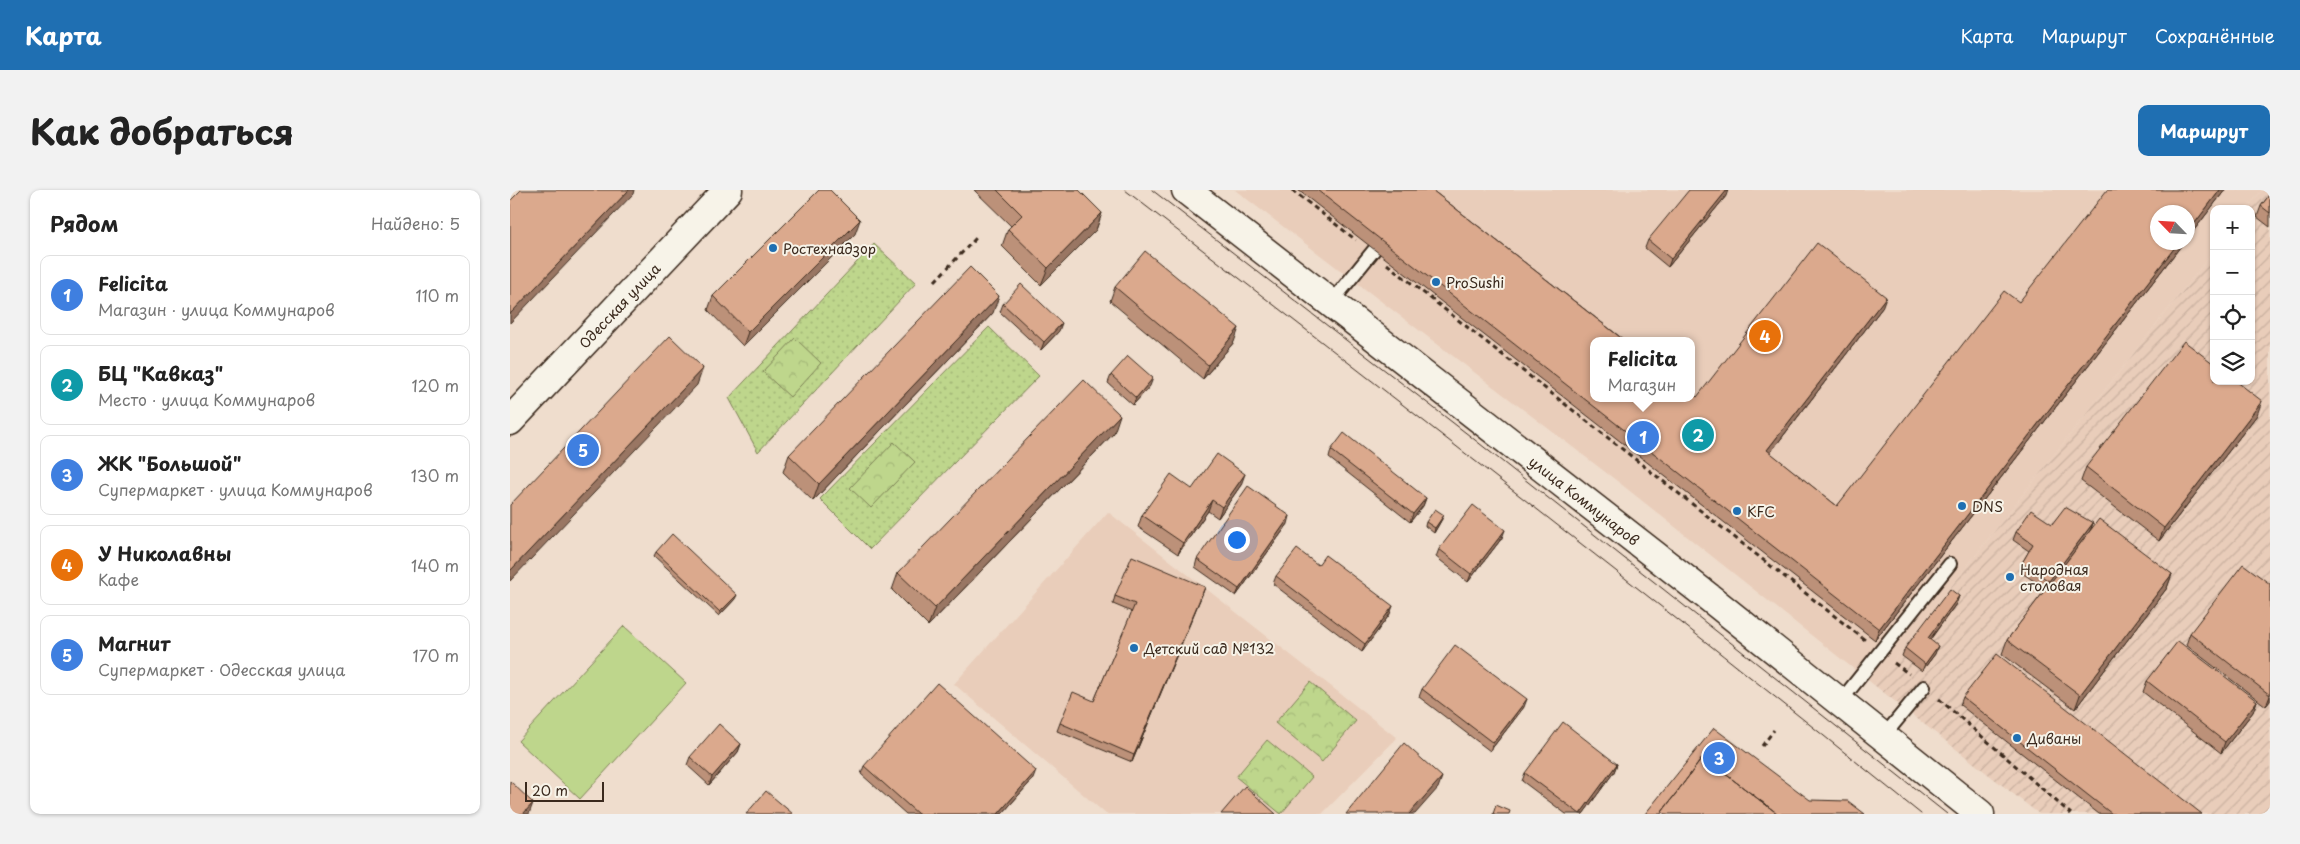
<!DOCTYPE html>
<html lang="ru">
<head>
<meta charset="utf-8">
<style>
  :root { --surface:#fff; --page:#f2f2f2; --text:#222; --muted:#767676; --line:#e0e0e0; --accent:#1f6fb2 }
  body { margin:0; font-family:"Playpen Sans",sans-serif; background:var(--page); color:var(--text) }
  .controls { position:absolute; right:15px; top:15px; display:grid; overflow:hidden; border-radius:10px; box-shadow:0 1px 4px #0004 }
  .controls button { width:45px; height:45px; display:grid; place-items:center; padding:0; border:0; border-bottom:1px solid var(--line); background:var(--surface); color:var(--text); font:25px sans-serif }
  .compass { position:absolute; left:1640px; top:15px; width:45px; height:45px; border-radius:50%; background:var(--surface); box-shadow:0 1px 4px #0004; rotate:295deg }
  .scale { position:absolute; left:15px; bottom:12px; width:79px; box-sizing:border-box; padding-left:5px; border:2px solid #3b2a1e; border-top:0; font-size:14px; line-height:18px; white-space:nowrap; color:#3b2a1e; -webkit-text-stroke:4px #f7f3e8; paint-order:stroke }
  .you { position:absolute; left:726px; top:349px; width:18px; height:18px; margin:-12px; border:4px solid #fff; border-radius:50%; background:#1a73e8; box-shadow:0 0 0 8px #1a73e833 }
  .badge { display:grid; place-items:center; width:32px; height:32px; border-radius:50%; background:var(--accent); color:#fff; font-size:16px; font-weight:700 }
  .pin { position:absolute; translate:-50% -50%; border:2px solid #fff; box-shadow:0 1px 5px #0006 }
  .popup { position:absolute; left:1080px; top:147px; width:105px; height:65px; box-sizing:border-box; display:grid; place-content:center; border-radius:10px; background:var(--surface); filter:drop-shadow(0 1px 4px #0005); font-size:16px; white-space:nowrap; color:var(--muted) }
  .popup b { font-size:19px; color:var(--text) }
  .popup::after { content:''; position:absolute; left:50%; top:100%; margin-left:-10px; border:10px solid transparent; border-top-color:var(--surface) }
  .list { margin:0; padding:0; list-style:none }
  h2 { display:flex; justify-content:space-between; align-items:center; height:65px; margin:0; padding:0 20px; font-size:21px }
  h2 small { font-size:16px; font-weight:400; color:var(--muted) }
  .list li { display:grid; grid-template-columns:32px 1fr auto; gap:15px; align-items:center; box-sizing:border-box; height:80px; margin:0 10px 10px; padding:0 10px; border:1px solid var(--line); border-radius:10px }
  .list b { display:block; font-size:19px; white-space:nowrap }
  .list p { margin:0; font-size:16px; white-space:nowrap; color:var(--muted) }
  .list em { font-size:16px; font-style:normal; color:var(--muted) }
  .icon { flex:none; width:28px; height:28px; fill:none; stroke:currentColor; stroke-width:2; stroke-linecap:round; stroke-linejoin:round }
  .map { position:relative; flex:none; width:1760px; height:624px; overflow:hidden; border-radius:10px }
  header { display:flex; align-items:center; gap:30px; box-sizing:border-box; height:70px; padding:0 25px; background:var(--accent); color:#fff }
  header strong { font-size:24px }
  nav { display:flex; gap:28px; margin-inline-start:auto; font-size:18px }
  .intro { display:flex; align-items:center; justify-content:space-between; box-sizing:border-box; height:120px; padding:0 30px }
  h1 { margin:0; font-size:35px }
  .button { padding:12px 22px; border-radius:10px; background:var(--accent); color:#fff; font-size:18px; font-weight:700 }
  main { display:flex; gap:30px; padding:0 30px }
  aside { flex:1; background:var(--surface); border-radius:10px; box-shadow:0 1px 4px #0004 }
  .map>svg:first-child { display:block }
  .built { fill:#e9cdba; fill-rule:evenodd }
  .industrial { fill:url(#industrial-furrows) }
  .grass { fill:url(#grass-dots); stroke:#7c8055 }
  .forest { fill:url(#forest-crowns); stroke:#7c8055 }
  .pitch { fill:#bed68c; stroke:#7c8055 }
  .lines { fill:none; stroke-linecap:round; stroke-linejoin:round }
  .lane-casing { stroke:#3b2a1e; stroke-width:16 }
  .secondary-casing { stroke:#3b2a1e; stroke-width:31 }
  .path { stroke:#3b2a1e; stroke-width:3; stroke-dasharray:5 4; stroke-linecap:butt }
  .lane { stroke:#f7f3e8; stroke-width:12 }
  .secondary { stroke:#f7f3e8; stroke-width:28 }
  .tram { stroke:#3b2a1e; stroke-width:1 }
  .wall { fill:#bc9179; stroke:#3b2a1e }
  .shaded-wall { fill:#997663; stroke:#3b2a1e }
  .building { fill:#dba98d; stroke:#3b2a1e }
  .poi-dot { fill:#1f6fb2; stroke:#f7f3e8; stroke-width:2 }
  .labels { text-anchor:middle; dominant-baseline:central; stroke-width:4; stroke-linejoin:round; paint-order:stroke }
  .poi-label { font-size:14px; fill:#3b2a1e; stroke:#f7f3e8; text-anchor:start }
  .street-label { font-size:14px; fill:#3b2a1e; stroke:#f7f3e8 }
</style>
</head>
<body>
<header>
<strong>Карта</strong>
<nav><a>Карта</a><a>Маршрут</a><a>Сохранённые</a></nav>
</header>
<div class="intro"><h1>Как добраться</h1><a class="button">Маршрут</a></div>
<main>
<aside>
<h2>Рядом<small>Найдено: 5</small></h2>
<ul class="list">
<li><span class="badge" style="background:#3f7fe0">1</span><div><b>Felicita</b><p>Магазин · улица Коммунаров</p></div><em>110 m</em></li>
<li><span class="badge" style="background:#0f9aa8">2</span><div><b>БЦ &quot;Кавказ&quot;</b><p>Место · улица Коммунаров</p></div><em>120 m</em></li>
<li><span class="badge" style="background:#3f7fe0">3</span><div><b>ЖК &quot;Большой&quot;</b><p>Супермаркет · улица Коммунаров</p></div><em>130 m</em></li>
<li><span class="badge" style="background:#e8710a">4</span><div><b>У Николавны</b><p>Кафе</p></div><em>140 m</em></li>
<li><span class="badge" style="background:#3f7fe0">5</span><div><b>Магнит</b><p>Супермаркет · Одесская улица</p></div><em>170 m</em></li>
</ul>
</aside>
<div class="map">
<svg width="1760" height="624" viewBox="0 0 1760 624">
  <defs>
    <pattern id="industrial-furrows" width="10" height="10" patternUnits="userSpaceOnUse" patternTransform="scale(1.25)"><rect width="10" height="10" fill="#e9cdba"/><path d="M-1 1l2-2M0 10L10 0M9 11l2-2" fill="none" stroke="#c9b09f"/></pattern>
    <pattern id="grass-dots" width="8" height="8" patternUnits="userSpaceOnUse" patternTransform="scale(1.25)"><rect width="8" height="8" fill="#bed68c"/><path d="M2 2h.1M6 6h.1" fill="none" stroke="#a4b878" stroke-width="1.8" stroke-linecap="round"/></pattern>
    <pattern id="forest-crowns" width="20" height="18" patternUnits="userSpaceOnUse" patternTransform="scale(1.25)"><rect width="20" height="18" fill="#bed68c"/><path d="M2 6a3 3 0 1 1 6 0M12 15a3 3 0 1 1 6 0" fill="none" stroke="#a4b878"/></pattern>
  </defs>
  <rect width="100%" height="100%" fill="#efddcd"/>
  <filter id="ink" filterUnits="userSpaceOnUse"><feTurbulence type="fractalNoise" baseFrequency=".02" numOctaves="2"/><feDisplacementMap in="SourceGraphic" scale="10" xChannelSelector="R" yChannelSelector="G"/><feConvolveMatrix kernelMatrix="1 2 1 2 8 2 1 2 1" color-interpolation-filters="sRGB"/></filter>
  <g filter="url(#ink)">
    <path class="built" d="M725,0H1752L1737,19H1704V61L1364,495L1111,294ZM1648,22H1678V52H1648ZM1084,151H1182V208H1084Z
      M598,322L887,548L812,624H596L444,494Z"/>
    <path class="industrial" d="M1752,0H1760V624H1529L1364,495L1704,61V191H1741V19H1737Z"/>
    <path class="grass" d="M364,54L406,93L248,262L219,208Z
      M479,137L529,186L360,359L310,309Z"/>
    <path class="forest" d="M285,148L311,173L280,207L253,182Z
      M384,252L405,272L361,318L340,298Z
      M800,492L846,531L812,572L765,533Z
      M757,550L802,587L771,624L726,587Z"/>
    <path class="pitch" d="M114,436L176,493L70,609L8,551Z"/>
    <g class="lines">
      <defs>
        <path id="lane" d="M821,113L864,60
          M1330,512L1440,374
          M1373,547L1414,497"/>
        <g id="secondary">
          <path id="s1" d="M676,0L1201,409L1470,624"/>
          <path id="s2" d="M0,231L218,0"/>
        </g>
      </defs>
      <use href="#lane" class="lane-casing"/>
      <use href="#secondary" class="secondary-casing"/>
      <path class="path" d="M782,0L846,50
        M877,74L1355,450
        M425,91L467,47
        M1384,473L1399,484
        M1429,509L1561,624
        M1252,556L1264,540"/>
      <use href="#lane" class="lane"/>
      <use href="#secondary" class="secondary"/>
      <path class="tram" d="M615,0C882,206 1149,412 1411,624
        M642,0L960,246L1437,624"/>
    </g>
    <path class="wall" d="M464,0H569L592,23L586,40L531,95L492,56L498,39L501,36Z
      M788,0H922L1187,207L1372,118L1260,263L1327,316L1509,112L1715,0L1678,48V22L1648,52H1674L1365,450Z
      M1760,4V37L1747,27L1751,16Z
      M1216,6L1158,77L1135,58L1138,50Z
      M345,44L233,156L198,120L203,106Z
      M605,97L724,152L693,189L600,111Z
      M493,114L549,141L531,160L490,122Z
      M483,123L303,311L273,282L279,265Z
      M601,185L640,196L623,215L598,193Z
      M1747,225L1649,351L1571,291L1576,277Z
      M604,243L418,436L382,400L388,383Z
      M821,260L916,308L913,316L900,332L819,268Z
      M731,295L708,328L698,321L668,364L628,337L632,325L682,299Z
      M932,329L924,343L915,336L916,332Z
      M1583,333L1581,339L1662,384L1657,398L1565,519L1492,464L1497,450L1536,399L1509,381L1512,373L1519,361L1503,350L1506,342L1542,334Z
      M778,334L726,406L685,377L687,369Z
      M992,348L958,392L926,367L929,359Z
      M146,362L225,409L209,426L144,366Z
      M808,375L880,424L852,462L763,394L766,386Z
      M1760,394V511L1756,516L1676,455L1680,443Z
      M695,397L622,572L547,541L550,533L584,511L622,422L603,414L605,406Z
      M1449,406L1446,414L1420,450L1425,464L1412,481L1392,466L1395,458Z
      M1637,491L1747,511L1743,522L1711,563L1633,502Z
      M912,499L1014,517L980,561L909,507Z
      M1453,507L1692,624H1589L1450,515Z
      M231,554L228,562L199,595L177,575L180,567Z
      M1107,574L1104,582L1073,624H1056L1012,591L1015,583Z
      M354,576L523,589L492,624H396L351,584Z"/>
    <path class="shaded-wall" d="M119,0H124L123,4L0,133V124Z
      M1217,0H1218L1216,6L1158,77L1161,69Z
      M1710,0H1715L1678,48V42Z
      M592,23L586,40L531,95L538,78Z
      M350,30L345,44L233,156L238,142Z
      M1669,52H1674L1365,450L1369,439Z
      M489,106L483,123L303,311L309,294Z
      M1376,107L1372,118L1253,272L1257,260Z
      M552,133L549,141L531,160L534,152Z
      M729,138L724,152L693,189L698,175Z
      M193,178L187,195L0,391V381Z
      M643,188L640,196L623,215L626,208Z
      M1752,211L1747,225L1649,351L1654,338Z
      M610,225L604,243L418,436L425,418Z
      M735,284L731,295L708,328L712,317Z
      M916,308L913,316L900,332L903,324Z
      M702,310L698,321L668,364L673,353Z
      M934,325L932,329L924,343L925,338Z
      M780,326L778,334L726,406L729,399Z
      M1583,333L1580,341L1536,399L1539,391Z
      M995,340L992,348L958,392L961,384Z
      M1662,384L1657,398L1565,519L1570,505Z
      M695,397L692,405L622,572L624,565Z
      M227,405L225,409L209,426L210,422Z
      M1449,406L1446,414L1415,456L1418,448Z
      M883,416L880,424L852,462L855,454Z
      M1428,456L1425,464L1412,481L1415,474Z
      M1760,506V511L1756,516Z
      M1017,509L1014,517L980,561L983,553Z
      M1747,511L1743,522L1711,563L1715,552Z
      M231,554L228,562L199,595L202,587Z
      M1107,574L1104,582L1073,624H1070Z
      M526,581L523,589L492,624H488Z
      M932,587L928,598L905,624H899Z
      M23,613L19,624H13Z"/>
    <path class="building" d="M11,0H119L0,124V11Z
      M309,0H320L350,30L238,142L203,106Z
      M487,0H569L592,23L538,78L498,39L512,25Z
      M807,0H922L1115,151H1084V208H1182V203L1187,207L1307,53L1376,107L1257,260L1327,316L1494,101L1509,112L1597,0H1710L1678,42V22H1648V52H1669L1369,439Z
      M1179,0H1217L1161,69L1138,50Z
      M1760,4V23L1751,16Z
      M635,61L729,138L698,175L605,97Z
      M460,77L489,106L309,294L279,265Z
      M511,94L552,133L534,152L493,114Z
      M160,146L193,178L0,381V315Z
      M1674,151L1704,174V191H1726L1752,211L1654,338L1576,277Z
      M618,166L643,188L626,208L601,185Z
      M574,190L610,225L425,418L388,383Z
      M834,243L916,308L903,324L821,260Z
      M707,264L735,284L712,317L702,310L673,353L632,325L661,284L682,299Z
      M738,296L780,326L729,399L687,369Z
      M963,315L995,340L961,384L929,359Z
      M1555,317L1583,333L1539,391L1512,373L1523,354L1506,342L1521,320L1542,334Z
      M925,319L934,325L925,338L916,332Z
      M1589,329L1662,384L1570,505L1497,450Z
      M162,344L227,405L210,422L146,362Z
      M787,359L808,375L815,365L883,416L855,454L766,386Z
      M622,366L695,397L624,565L550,533L563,502L584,511L625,414L605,406Z
      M1733,374L1760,394V505L1680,443Z
      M1440,399L1449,406L1418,448L1428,456L1415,474L1395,458Z
      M1668,451L1747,511L1715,552L1637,491Z
      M945,455L1017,509L983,553L912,499Z
      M1487,464L1692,624H1602L1453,507Z
      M427,493L526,581L488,624H408L354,576Z
      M1053,532L1107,574L1070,624L1015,583Z
      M209,534L231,554L202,587L180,567Z
      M1204,538L1300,610L1338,611L1355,624H1268L1193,567L1152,622L1151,624H1135Z
      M894,553L932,587L899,624H836Z
      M1193,567L1268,624H1155L1152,622Z
      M0,591L23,613L13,624H0Z
      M735,596L766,624H711Z
      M256,601L283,624H236Z
      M986,615L1000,621L999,624H983Z"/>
  </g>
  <g class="poi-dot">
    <circle cx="263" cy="58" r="5"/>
    <circle cx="926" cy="92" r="5"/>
    <circle cx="1452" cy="316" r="5"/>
    <circle cx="1227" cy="321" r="5"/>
    <circle cx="1500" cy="387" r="5"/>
    <circle cx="624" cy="458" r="5"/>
    <circle cx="1507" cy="548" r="5"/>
  </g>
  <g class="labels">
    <g class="poi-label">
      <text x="273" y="58">Ростехнадзор</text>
      <text x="936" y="92">ProSushi</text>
      <text x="1462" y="316">DNS</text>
      <text x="1237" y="321">KFC</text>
      <text x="1510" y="379">Народная<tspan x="1510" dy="16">столовая</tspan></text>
      <text x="634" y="458">Детский сад №132</text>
      <text x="1517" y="548">Диваны</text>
    </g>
    <g class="street-label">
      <text stroke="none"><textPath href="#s2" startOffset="159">Одесская улица</textPath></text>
      <text stroke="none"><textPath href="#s1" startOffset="505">улица Коммунаров</textPath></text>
    </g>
  </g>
</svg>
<div class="controls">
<button>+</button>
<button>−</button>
<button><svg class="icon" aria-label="locate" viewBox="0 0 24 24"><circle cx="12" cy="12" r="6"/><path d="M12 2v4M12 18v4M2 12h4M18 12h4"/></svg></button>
<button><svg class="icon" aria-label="layers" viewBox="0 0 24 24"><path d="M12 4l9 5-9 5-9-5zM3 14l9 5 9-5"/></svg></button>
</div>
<svg class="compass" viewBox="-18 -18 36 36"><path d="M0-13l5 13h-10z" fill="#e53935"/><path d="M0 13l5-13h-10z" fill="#767676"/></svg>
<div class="scale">20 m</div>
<div class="you"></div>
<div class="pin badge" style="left:1133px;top:247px;background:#3f7fe0">1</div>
<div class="popup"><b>Felicita</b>Магазин</div>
<div class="pin badge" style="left:1188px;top:245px;background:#0f9aa8">2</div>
<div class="pin badge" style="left:1209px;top:568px;background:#3f7fe0">3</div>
<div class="pin badge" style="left:1255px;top:146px;background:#e8710a">4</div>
<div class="pin badge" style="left:73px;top:260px;background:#3f7fe0">5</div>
</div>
</main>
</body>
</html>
